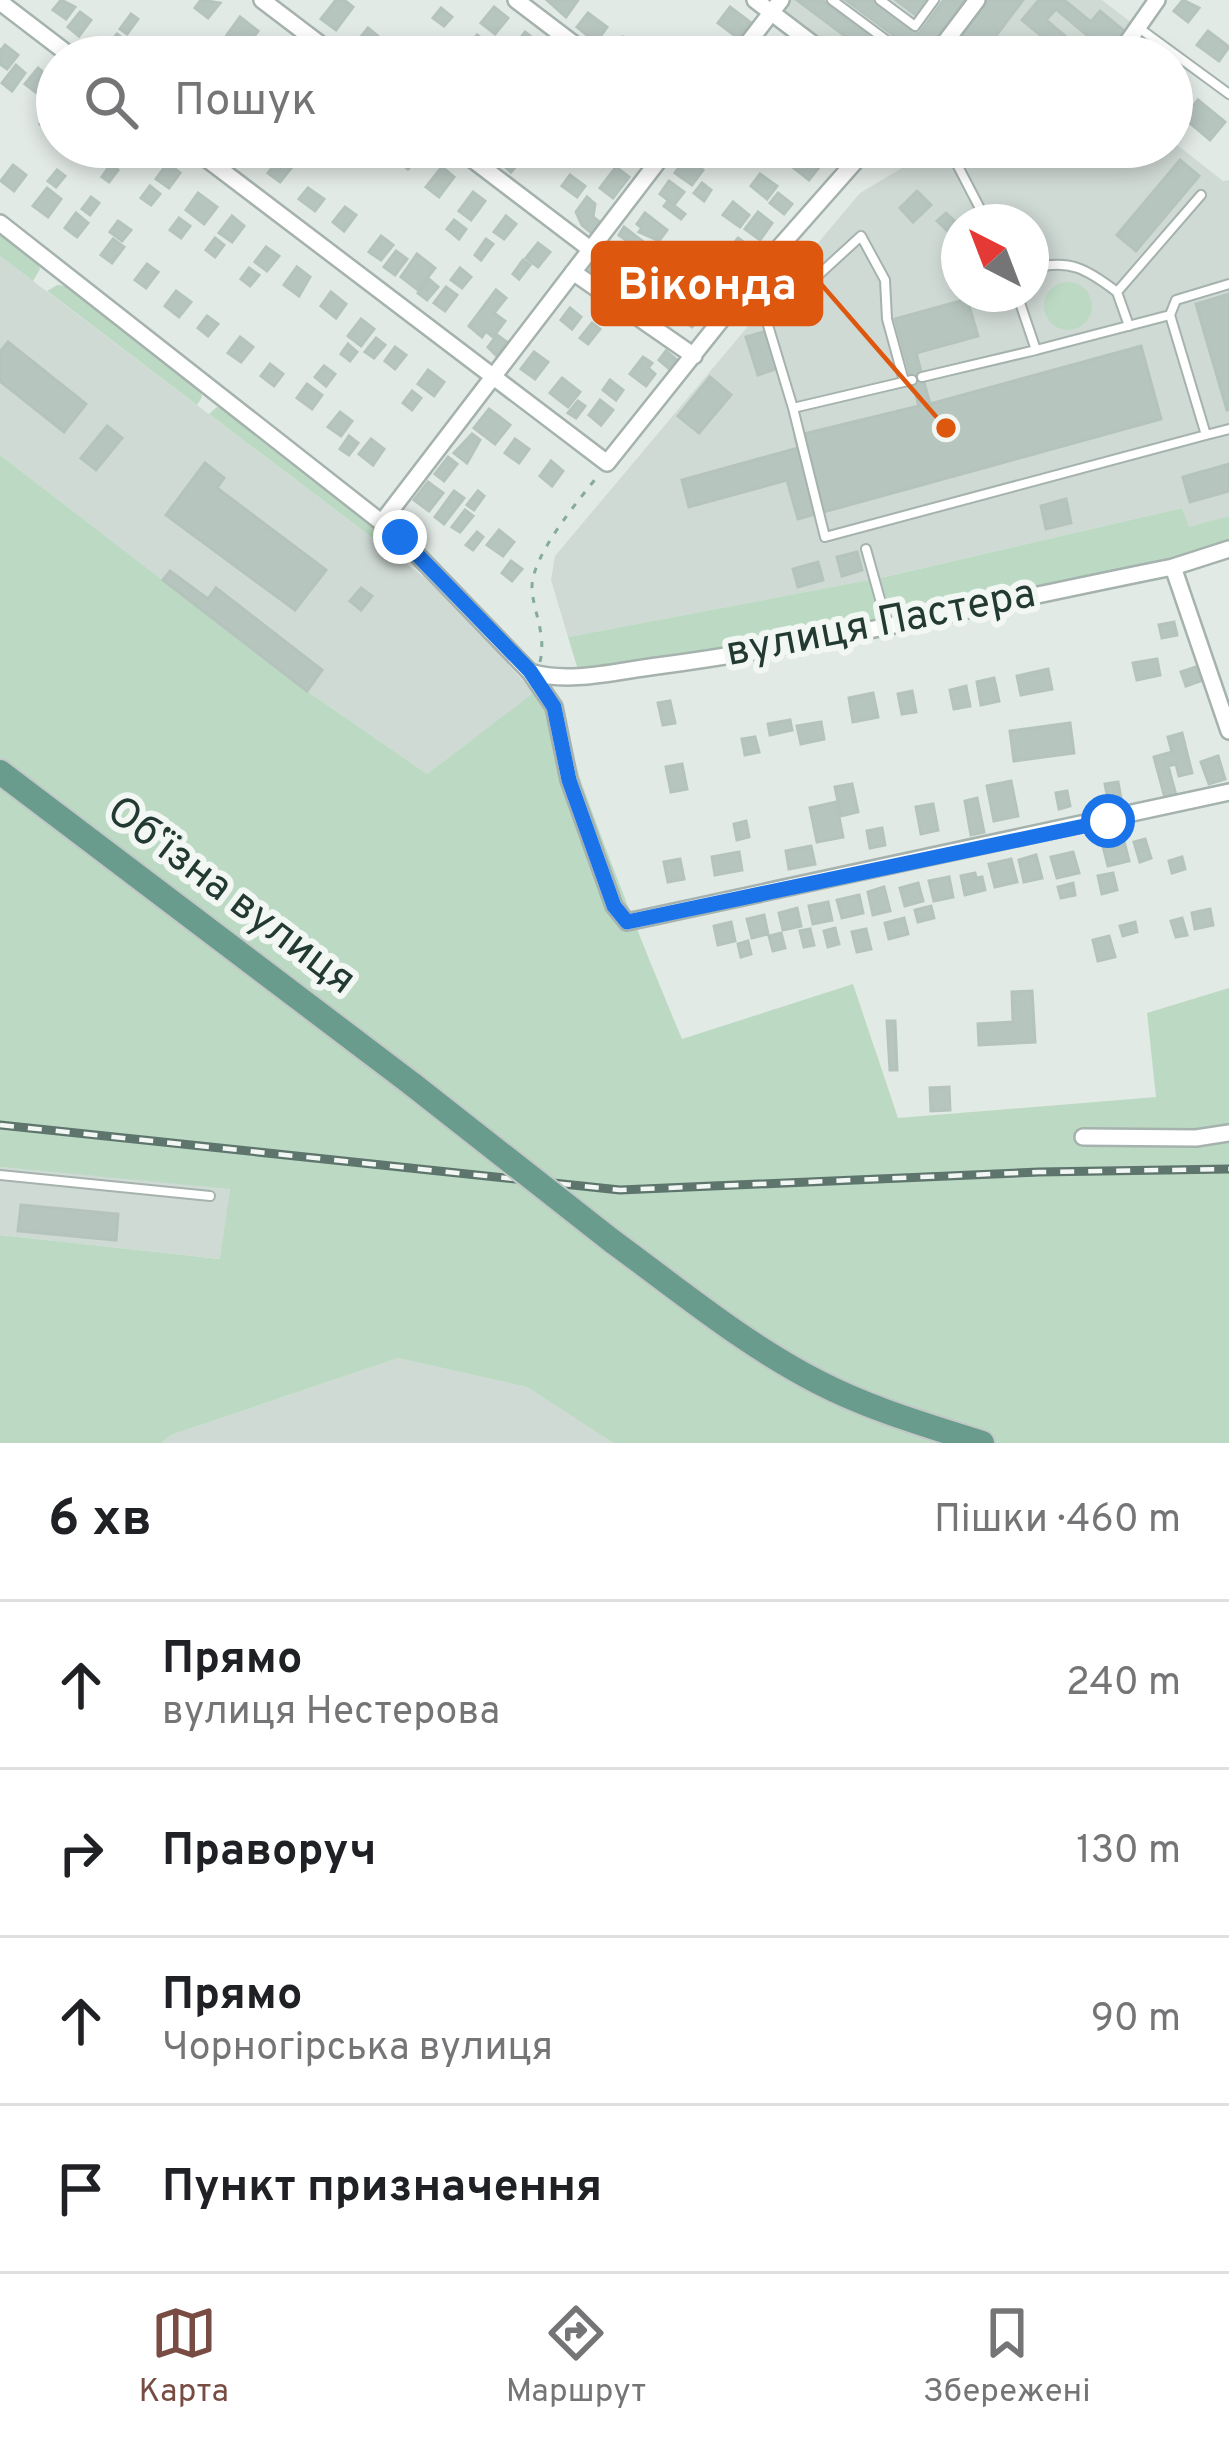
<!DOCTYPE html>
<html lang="uk">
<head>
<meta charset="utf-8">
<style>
  :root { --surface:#fff; --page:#f2f2f2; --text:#202124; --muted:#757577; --line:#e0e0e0; --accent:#784c42 }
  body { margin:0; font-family:Overpass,sans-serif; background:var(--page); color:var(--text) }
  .compass { position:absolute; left:941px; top:204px; width:108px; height:108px; border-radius:50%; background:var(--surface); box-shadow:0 6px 18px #0003; rotate:318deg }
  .stop { position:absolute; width:36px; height:36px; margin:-27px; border:9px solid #1a73e8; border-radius:50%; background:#fff }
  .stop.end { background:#1a73e8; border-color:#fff; box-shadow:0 3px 12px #0008 }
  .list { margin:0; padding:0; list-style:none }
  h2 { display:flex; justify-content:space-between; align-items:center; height:156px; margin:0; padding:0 48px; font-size:51px }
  h2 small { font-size:39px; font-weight:400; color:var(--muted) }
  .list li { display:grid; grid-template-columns:78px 1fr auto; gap:36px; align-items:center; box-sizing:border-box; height:168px; padding:0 48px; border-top:3px solid var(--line) }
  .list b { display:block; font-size:45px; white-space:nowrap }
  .list p { margin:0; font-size:39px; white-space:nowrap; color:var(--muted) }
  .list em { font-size:39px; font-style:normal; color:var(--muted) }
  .icon { flex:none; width:66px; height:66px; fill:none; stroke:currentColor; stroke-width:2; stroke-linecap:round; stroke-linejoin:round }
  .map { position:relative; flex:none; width:1229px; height:1443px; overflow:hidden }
  .search { position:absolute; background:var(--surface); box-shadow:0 6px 18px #0003; left:36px; right:36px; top:36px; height:132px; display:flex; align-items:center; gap:30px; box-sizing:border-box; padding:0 42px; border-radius:66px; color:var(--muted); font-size:45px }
  .sheet { height:828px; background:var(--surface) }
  nav { display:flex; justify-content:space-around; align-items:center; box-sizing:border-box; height:168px; border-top:3px solid var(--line); background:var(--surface); font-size:33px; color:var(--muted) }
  nav a { display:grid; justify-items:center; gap:6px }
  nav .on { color:var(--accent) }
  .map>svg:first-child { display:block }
  .built { fill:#d0dad5; fill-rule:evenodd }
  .green { fill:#bcdac3 }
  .building { fill:#b7c5bf; stroke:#b5c3bd; stroke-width:3 }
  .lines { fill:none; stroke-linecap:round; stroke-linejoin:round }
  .lane-casing { stroke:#a5b2ad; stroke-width:12 }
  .street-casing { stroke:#a5b2ad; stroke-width:20 }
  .primary-casing { stroke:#c1c8c6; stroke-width:28 }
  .path { stroke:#85ab9e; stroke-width:3; stroke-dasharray:6 9; stroke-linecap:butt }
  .lane { stroke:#fff; stroke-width:8 }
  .street { stroke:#fff; stroke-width:15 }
  .primary { stroke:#6a9c8d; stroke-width:24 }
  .rail-casing { stroke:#5e756e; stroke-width:9 }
  .rail { stroke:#f2f7f4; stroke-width:4.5; stroke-dasharray:14; stroke-linecap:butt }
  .primary-bridge-casing { stroke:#c1c8c6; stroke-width:28; stroke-linecap:butt }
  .primary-bridge { stroke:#6a9c8d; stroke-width:24 }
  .route { stroke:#1a73e8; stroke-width:15 }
  .labels { text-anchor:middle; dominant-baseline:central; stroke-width:12; stroke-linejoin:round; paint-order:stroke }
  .street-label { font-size:42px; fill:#233a33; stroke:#f2f7f4 }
  .leader { fill:none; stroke:#de570e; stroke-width:4.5 }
  .callout-dot { fill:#de570e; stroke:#f2f7f4; stroke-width:4.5 }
  .callout { fill:#de570e; stroke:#de570e; stroke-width:4.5 }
  .callout-label { font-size:45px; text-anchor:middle; font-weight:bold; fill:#fff }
</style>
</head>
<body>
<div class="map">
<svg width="1229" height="1443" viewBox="0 0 1229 1443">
  <rect width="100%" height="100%" fill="#e2eae6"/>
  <path class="built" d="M781,0H1102L1137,27L1117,57H830L771,13Z
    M1172,141L1223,181L1229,180V516L1189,528L1182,508L875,579L568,637L551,580L555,556L860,193L937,147H1172ZM959,222H1031V294H959Z
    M0,256L445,593L534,693L427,774L307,691L0,455Z
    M0,1167L230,1188L221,1259L0,1235Z
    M398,1358L527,1387L613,1443H161L171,1435Z"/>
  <path class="green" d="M0,232L36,259L40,269L33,281L0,256Z
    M1044 306a24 24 0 1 1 48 0a24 24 0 1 1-48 0Z
    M57,285L66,286L200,389L202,397L197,405L47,291Z
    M217,407L224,408L393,539L391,552L209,414Z
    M0,455L307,691L427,774L549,681C567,715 570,751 583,787C614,872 647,956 682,1039L853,984L898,1118L1156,1097L1147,1013L1229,988V1443H613L527,1387L398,1358L171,1435L161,1443H0V1235L220,1259L230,1189L0,1167Z
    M1182,508L1189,527L1229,516V543L1172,560L891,616L880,578Z
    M869,580L880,619L713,652L578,670L568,637Z"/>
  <path class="building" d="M61,0L75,7L66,19L53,10Z
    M201,0L220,3L208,18L195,8Z
    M336,0H344L353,7L336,30L321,19Z
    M547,0H578L566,17Z
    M797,0H822L898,57H873Z
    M846,0H873L919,34L944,0H965L923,57Z
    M896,0H929L917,16Z
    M984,0H1023L980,57H941Z
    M1039,0H1064L1091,22L1100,11L1129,35L1112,56L1056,9L1046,20L1090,57H1067L1022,20Z
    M1183,0L1199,8L1188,22L1174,11Z
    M494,7L508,18L495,34L481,23Z
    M730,7L750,22L738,38L718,23Z
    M441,8L452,17L444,26L433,18Z
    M80,12L91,20L79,36L68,27Z
    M588,13L607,27L596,42L577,27Z
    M131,14L138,19L127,34L120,29Z
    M240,17L258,31L245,49L227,35Z
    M368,28L385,42L373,57L353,47Z
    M1208,31L1229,47L1219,61L1197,45Z
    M525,32L534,39L524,53L515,45Z
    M117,34L131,45L121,57L105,49Z
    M477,35L488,43L478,57H470L463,52Z
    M623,37L635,46L627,57H612L609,55Z
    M275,39L285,47L280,54L284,57L264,54Z
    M705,41L723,54L721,57H693Z
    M773,43L788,55L787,57H762Z
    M5,45L18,55L7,69L0,64V51Z
    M16,65L25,73L12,91L2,83Z
    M38,68L50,78L38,94L25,84Z
    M1198,100L1225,122L1210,140L1184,118Z
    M48,114L57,120L49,131L40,124Z
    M122,147H146L147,148L134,165L118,153Z
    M235,147H262L252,161Z
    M405,147L419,156L408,169L396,160Z
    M629,147H653L642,162L626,150Z
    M773,147H791L796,151L787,163L770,150Z
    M513,154L521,160L511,172L504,166Z
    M805,155L820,166L809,180L794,168Z
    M687,157L703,170L692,185L675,173Z
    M280,158L292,167L280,182L268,173Z
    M1180,160L1199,176L1136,251L1117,235Z
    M168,163L180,173L169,188L156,179Z
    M111,164L118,170L109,182L102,177Z
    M13,165L26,175L14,191L1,181Z
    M442,167L454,177L439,197L426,187Z
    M616,167L629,177L613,198L600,188Z
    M57,170L65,176L56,187L48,181Z
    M760,174L777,186L767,199L751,186Z
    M570,175L585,186L577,197L562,186Z
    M669,181L684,192L674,205L660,194Z
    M702,183L711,190L704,201L694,193Z
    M150,186L160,194L151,205L141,198Z
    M47,188L61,199L48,217L33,206Z
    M308,188L324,199L315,211L299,199Z
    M917,191L931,205L913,222L900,208Z
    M473,192L485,201L471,220L459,211Z
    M198,193L217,207L204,224L186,210Z
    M778,193L792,204L784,214L770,203Z
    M91,197L99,203L90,215L82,209Z
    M587,197L595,204L593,217L601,223L593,234L582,225L576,212Z
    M668,201L685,214L681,219L664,206Z
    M733,202L749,215L740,227L723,215Z
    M345,207L356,215L344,231L333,222Z
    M758,212L772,223L760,240L745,229Z
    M76,213L88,223L77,237L65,228Z
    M645,213L667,230L659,241L639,232L642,228L637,224Z
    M946,213L959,225L951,234L937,221Z
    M232,216L244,226L232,242L219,233Z
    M506,216L516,224L504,239L494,232Z
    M179,218L190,226L181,238L170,230Z
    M454,220L466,229L459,239L447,229Z
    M118,221L131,230L122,241L110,232Z
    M624,227L646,244L641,251L619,235Z
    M381,236L393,245L381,260L369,252Z
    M215,238L224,245L215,257L206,250Z
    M738,238L754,250L738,272L722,259Z
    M113,239L124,247L112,263L101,255Z
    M486,239L493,244L481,260L475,255Z
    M538,243L550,252L538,267L526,258Z
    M619,243L634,255L623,270L607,259Z
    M266,247L279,256L267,271L255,262Z
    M396,251L407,259L395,275L384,267Z
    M417,254L435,268L418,290L401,277Z
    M523,260L530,265L519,279L513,274Z
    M147,264L158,272L146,288L135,280Z
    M593,264L605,273L598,282L586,274Z
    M297,267L310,277L299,296L284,285Z
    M249,268L259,275L250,286L241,279Z
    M460,268L471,277L462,288L451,280Z
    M429,279L438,287L427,300L418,293Z
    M446,287L457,295L445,311L434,303Z
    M496,290L506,298L494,313L505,321L493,337L486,331L482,337L469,326Z
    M176,291L191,302L179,317L165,306Z
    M331,292L346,304L336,318L321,306Z
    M1229,294V410H1227L1196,304Z
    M690,296L707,308L692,327L676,315Z
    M967,299L978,336L916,353L930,404L1141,346L1161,419L798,519L787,480L689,507L682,480L798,448L795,436L919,406L895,319Z
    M570,308L581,317L572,329L561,320Z
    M207,316L218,324L208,336L198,328Z
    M361,319L374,329L361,346L348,336Z
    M592,323L600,329L588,344L580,338Z
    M767,331L778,368L758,375L746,337Z
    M497,335L508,343L497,356L488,347Z
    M240,337L253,347L241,362L228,353Z
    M376,338L385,345L374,358L365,352Z
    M8,342L86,404L64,432L0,381V352Z
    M348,344L357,352L350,361L341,354Z
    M395,347L406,355L395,369L385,361Z
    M666,351L679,362L672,371L659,360Z
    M534,352L548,362L535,379L521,369Z
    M643,357L652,363L648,368L655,374L646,386L630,374Z
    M270,364L283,374L274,386L261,376Z
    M324,366L335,374L326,386L315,377Z
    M428,370L444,382L434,396L418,384Z
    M710,377L731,395L699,433L678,416Z
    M562,378L580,392L568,407L550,393Z
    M610,380L623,390L616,400L603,390Z
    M307,384L322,395L312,409L297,398Z
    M412,391L421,398L412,410L403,403Z
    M600,400L613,410L601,425L589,415Z
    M578,401L585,406L576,418L568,413Z
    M489,409L510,425L495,444L474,428Z
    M340,412L352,421L341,436L328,427Z
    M107,426L122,438L96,470L81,458Z
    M472,434L480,440L467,463L454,453Z
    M349,436L358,443L349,455L340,449Z
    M371,439L384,449L373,465L359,454Z
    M515,439L529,449L519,463L505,453Z
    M448,457L457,464L444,481L435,474Z
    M551,461L563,471L552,486L540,476Z
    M205,463L224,478L217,488L326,570L295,610L166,515Z
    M1229,464V491L1190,502L1183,477Z
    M428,482L443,493L429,511L414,500Z
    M454,491L464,498L444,524L435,517Z
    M478,491L484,496L474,510L467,505Z
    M1066,499L1071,523L1046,529L1041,506Z
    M465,510L473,516L460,532L452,527Z
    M499,530L514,542L503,556L487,545Z
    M477,532L483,537L473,550L466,545Z
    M857,552L862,570L842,576L837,557Z
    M511,561L522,569L512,581L502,573Z
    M818,562L823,580L798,587L793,569Z
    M170,571L208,599L216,588L322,670L307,691L163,580Z
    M361,588L372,596L361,610L350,601Z
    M1174,622L1177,635L1162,638L1159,625Z
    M1157,659L1160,675L1137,680L1133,663Z
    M1199,666L1203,680L1186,686L1181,672Z
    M1048,669L1052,689L1021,695L1017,676Z
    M994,678L999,701L981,705L977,682Z
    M966,686L970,706L954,709L950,690Z
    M912,691L916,712L902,714L898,694Z
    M873,693L878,717L853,722L849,698Z
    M670,701L675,723L663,725L658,703Z
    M790,720L792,730L770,735L768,724Z
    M821,722L824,739L801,744L797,726Z
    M1070,723L1074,753L1014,761L1010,731Z
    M1182,733L1192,773L1179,776L1176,764L1168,766L1176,795L1165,798L1154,757L1172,752L1168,737Z
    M755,737L759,752L745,755L742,739Z
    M1218,756L1225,779L1209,784L1201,762Z
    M682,764L687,789L671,792L666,767Z
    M1011,781L1018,816L994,821L987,786Z
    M1118,782L1121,798L1108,800L1105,784Z
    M852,784L858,812L841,816L835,787Z
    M1067,791L1070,806L1059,809L1056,793Z
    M977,798L984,832L971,835L965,801Z
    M836,802L843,837L817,842L810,808Z
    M933,804L938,830L921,834L916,807Z
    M746,821L749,837L737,840L734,824Z
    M882,828L885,845L870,848L867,831Z
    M1145,839L1151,858L1140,862L1134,842Z
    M1124,841L1129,861L1108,866L1103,846Z
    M811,846L815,864L789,869L786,851Z
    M739,852L742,870L715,875L712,857Z
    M1073,852L1079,873L1057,878L1051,857Z
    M1036,855L1042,878L1024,882L1019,860Z
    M1182,857L1185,869L1172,873L1169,861Z
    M680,859L684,879L668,882L664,862Z
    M1011,859L1017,882L995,887L989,864Z
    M975,873L976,878L982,877L985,890L965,895L961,876Z
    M1113,873L1117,890L1102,894L1098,876Z
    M949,877L953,897L934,901L929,881Z
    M918,883L923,901L905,906L900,888Z
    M1073,883L1075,895L1061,898L1058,887Z
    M884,887L890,911L873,915L868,892Z
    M859,895L863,913L842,918L837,900Z
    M828,902L832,920L813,924L809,906Z
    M931,906L934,918L918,922L915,910Z
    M797,908L801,926L783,930L779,913Z
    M1210,909L1213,925L1195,929L1192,913Z
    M764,915L768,934L752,938L747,919Z
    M904,918L908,934L889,939L885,923Z
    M1182,918L1187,935L1176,937L1171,921Z
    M731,922L735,941L718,945L714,926Z
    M1135,922L1137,932L1123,936L1120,926Z
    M835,928L839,944L828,947L824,931Z
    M810,929L814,945L804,947L800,931Z
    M866,929L871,949L857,952L852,932Z
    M781,933L785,948L773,951L769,936Z
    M1109,936L1115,957L1098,961L1093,940Z
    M748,941L751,954L741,957L738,944Z
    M1032,991L1035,1042L979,1045L978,1024L1013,1022L1012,992Z
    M887,1021H895L897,1070H890Z
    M949,1087L950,1110L931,1111L930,1088Z
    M21,1205L118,1214L116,1240L18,1231Z"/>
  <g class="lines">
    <defs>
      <path id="lane" d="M832,0L909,57
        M880,0L915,26L934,0
        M1139,28L1229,94
        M948,147L987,222
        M1031,269C1069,258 1087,269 1117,292
        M1170,315L1176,300L1229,284
        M1129,326L1117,292L1201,195
        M922,377L1036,350L1017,294
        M912,380L793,408L825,537L1206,435L1170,315L1036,350
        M793,408L767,322L861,236L885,280L887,319L904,381
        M1206,435L1229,429
        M866,549L887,624
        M0,1175L210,1196"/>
      <path id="street" d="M262,0L337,57
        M516,0L591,57
        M755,0L830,57
        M0,2L72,57
        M737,57L781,0
        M934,57L977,0
        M1117,57L1157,0
        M191,147L607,463L777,250L868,147
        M456,147L590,249
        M0,223L400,537L530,672L554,707L569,780L614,906L627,922L1229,792
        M573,272L694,356
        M382,522L669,147
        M1173,567L1229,731
        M530,672C570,684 616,671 657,666C830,643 1002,601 1173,567L1229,549
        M1083,1137L1196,1138L1229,1133"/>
      <path id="primary" d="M0,772L412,1084
        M612,1241C679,1290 744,1344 818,1382C870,1409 926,1425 982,1443"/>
    </defs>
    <use href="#lane" class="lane-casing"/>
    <use href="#street" class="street-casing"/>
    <use href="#primary" class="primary-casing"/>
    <path class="path" d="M540,662C547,633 532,610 532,586C533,554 578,501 597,477"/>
    <use href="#lane" class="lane"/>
    <use href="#street" class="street"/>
    <use href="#primary" class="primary"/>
    <defs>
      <path id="rail" d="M0,1125L620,1190L1039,1172L1229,1169"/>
    </defs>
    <use href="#rail" class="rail-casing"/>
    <use href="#rail" class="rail"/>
    <defs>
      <path id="primary-bridge" d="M412,1084L612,1241"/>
    </defs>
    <use href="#primary-bridge" class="primary-bridge-casing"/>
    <use href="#primary-bridge" class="primary-bridge"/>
  </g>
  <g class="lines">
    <path class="route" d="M400,537L530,671L554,707L569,780L614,906L627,922L1108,821"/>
  </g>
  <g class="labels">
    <g class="street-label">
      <text transform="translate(881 625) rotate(-11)">вулиця Пастера</text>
      <text transform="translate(230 897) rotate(37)">Обʼїзна вулиця</text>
    </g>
  </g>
  <path class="leader" d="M946 428L821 284"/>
  <circle class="callout-dot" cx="946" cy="428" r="12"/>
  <rect class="callout" x="593" y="243" width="228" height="81" rx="12"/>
  <g class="callout-label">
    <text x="707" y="299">Віконда</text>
  </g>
</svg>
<svg class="compass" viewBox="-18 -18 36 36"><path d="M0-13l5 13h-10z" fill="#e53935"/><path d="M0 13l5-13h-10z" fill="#757577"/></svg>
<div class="stop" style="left:1108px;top:821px"></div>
<div class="stop end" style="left:400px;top:537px"></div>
<div class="search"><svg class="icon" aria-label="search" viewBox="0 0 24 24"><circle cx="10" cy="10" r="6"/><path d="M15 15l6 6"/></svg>Пошук</div>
</div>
<section class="sheet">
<h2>6 хв<small>Пішки · 460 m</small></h2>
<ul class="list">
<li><svg class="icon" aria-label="ahead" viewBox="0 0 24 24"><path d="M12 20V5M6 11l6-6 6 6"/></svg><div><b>Прямо</b><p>вулиця Нестерова</p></div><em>240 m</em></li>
<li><svg class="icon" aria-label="right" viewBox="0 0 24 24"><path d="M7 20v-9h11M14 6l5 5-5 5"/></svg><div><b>Праворуч</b></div><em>130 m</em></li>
<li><svg class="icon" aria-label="ahead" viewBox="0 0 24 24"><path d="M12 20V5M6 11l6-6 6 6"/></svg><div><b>Прямо</b><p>Чорногірська вулиця</p></div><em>90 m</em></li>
<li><svg class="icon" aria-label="arrive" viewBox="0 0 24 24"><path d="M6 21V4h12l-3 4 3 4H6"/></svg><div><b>Пункт призначення</b></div></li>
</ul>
</section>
<nav>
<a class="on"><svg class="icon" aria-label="map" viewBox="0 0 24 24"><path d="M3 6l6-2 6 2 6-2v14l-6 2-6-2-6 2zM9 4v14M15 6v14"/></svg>Карта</a>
<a><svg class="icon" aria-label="directions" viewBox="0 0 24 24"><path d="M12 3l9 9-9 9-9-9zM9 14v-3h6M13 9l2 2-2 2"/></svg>Маршрут</a>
<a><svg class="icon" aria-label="saved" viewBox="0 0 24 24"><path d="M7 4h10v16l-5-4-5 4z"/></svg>Збережені</a>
</nav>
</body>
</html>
